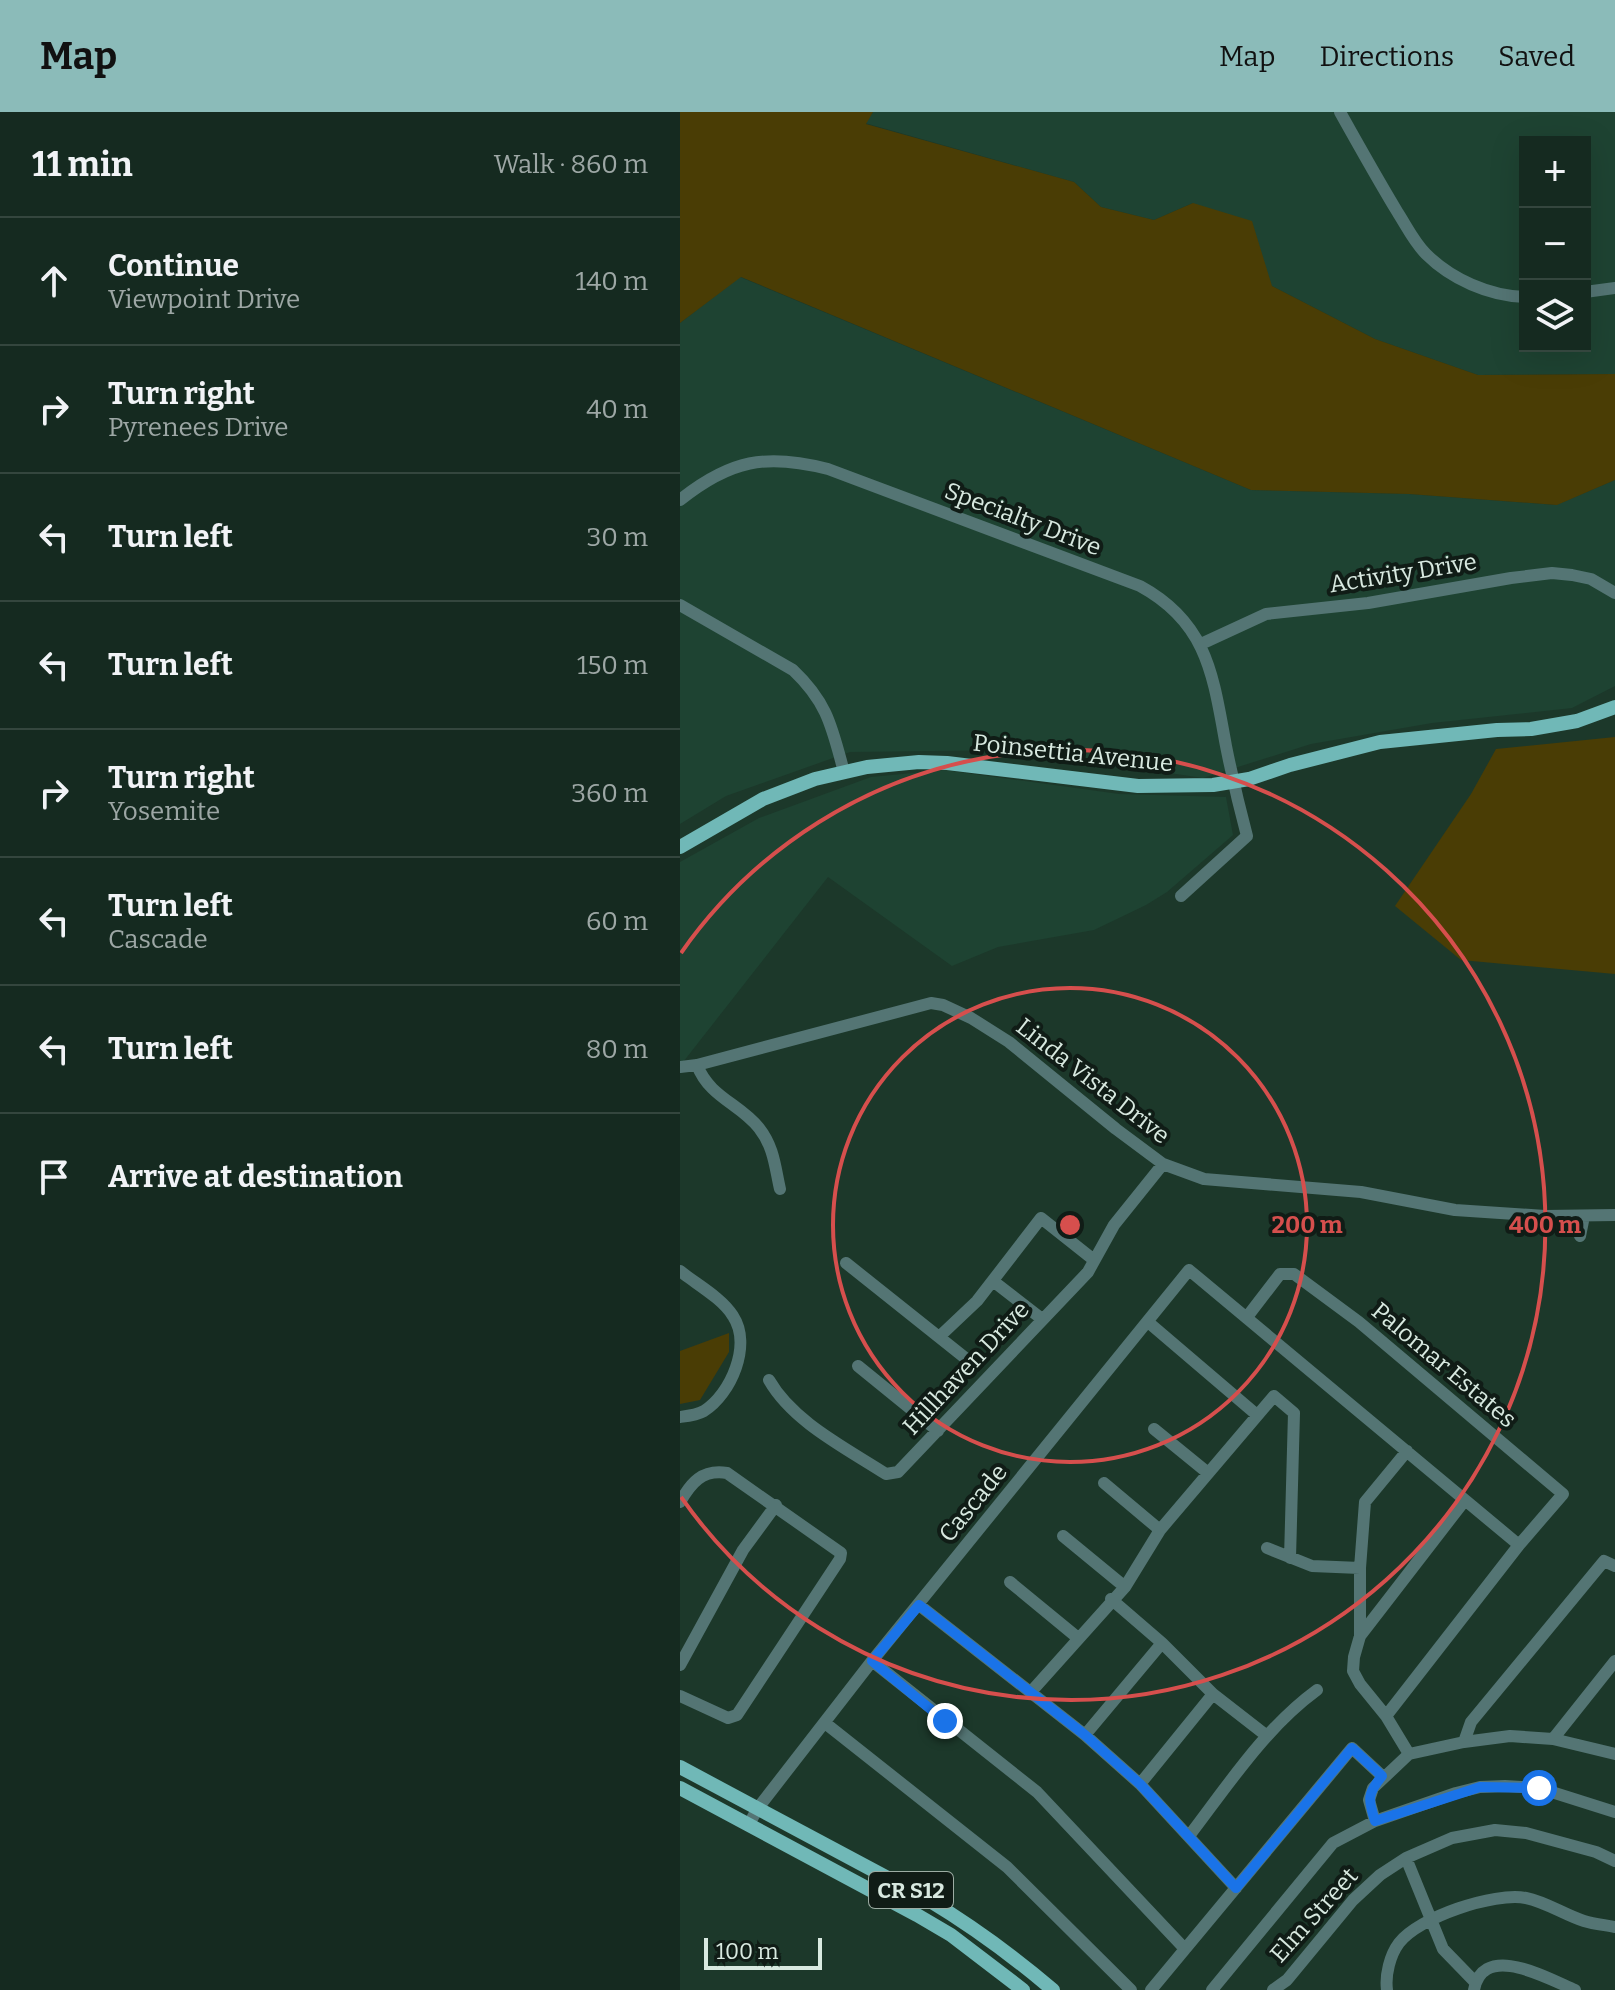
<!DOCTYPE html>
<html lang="en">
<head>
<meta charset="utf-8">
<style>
  :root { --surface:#152a20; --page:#22362d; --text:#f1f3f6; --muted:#9da7a5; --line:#34463e; --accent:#8bbbb9 }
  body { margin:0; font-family:Bitter,serif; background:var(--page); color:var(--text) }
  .controls { position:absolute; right:24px; top:24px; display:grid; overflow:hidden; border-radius:0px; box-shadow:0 8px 32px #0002 }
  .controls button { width:72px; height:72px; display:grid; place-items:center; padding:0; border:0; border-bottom:2px solid var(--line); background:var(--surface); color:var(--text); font:40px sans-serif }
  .scale { position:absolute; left:24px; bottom:20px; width:118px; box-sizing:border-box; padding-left:8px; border:4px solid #d8e9e0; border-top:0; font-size:22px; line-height:28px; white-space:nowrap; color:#d8e9e0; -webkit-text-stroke:6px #101c16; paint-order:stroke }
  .stop { position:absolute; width:24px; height:24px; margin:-18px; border:6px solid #1a73e8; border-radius:50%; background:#fff }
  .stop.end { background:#1a73e8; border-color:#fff; box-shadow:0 2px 8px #0008 }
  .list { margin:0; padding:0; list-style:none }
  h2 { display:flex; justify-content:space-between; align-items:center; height:104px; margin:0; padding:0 32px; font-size:34px }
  h2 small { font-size:26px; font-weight:400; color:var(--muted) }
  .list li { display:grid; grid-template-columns:52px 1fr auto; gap:24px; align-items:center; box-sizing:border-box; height:128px; padding:0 32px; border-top:2px solid var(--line) }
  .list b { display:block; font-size:30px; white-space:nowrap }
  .list p { margin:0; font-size:26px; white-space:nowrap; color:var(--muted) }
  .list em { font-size:26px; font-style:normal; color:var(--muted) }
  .icon { flex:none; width:44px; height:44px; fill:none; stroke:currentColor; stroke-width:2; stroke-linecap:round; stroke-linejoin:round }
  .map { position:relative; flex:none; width:935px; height:1878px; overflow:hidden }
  header { display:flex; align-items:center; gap:48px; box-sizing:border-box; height:112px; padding:0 40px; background:var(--accent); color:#111 }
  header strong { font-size:38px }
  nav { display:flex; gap:44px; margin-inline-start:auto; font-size:28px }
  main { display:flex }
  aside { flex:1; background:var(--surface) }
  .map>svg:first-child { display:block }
  .built { fill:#1e4332; fill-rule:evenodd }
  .green { fill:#4a3d05 }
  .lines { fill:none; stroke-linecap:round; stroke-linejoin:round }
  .minor { stroke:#547574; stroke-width:12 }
  .major { stroke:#70b8b7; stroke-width:14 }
  .route { stroke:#1a73e8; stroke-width:10 }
  .ring { fill:none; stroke:#d64f4d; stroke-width:4 }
  .labels { text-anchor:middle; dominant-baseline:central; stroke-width:8; stroke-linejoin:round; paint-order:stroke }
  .shield { fill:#101c16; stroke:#9caca3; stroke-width:2 }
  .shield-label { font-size:22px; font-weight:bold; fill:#d8e9e0 }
  .street-label { font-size:24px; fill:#d8e9e0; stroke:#101c16 }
  .centre { fill:#d64f4d; stroke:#101c16; stroke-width:4 }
  .ring-label { font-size:24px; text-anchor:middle; font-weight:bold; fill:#d64f4d; stroke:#101c16; stroke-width:8; stroke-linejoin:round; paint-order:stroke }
</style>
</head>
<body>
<header>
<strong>Map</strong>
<nav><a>Map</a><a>Directions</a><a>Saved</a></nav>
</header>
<main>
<aside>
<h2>11 min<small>Walk · 860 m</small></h2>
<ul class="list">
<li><svg class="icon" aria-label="ahead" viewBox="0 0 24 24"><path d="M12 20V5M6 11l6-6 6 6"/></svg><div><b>Continue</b><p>Viewpoint Drive</p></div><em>140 m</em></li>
<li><svg class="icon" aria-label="right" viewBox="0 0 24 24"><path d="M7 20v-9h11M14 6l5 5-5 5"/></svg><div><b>Turn right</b><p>Pyrenees Drive</p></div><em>40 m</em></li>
<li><svg class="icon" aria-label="left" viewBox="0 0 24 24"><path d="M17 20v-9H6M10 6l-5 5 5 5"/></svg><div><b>Turn left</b></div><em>30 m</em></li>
<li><svg class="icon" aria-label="left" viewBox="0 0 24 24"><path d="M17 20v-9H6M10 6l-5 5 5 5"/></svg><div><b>Turn left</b></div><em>150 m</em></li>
<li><svg class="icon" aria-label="right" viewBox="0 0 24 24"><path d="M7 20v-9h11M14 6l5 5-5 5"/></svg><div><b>Turn right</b><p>Yosemite</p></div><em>360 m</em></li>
<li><svg class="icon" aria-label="left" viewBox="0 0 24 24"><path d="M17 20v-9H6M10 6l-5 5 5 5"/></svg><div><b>Turn left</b><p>Cascade</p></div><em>60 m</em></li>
<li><svg class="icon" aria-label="left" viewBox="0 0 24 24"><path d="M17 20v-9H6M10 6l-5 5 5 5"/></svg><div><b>Turn left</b></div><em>80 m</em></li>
<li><svg class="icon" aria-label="arrive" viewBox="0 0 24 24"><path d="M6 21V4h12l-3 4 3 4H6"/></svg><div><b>Arrive at destination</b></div></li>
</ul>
</aside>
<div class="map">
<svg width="935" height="1878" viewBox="0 0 935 1878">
  <rect width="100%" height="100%" fill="#1c382a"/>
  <path class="built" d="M193,0H935V262L798,263L695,227L592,174L513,91L474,108L421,95L394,70L185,11ZM845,30H905V234H845Z
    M60,165L571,378L729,382L876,393L935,368V574L892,596L752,611L631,632L523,666L335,638L170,640L46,684L0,712V211Z
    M264,658L439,682L546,685L553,723L487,780L466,793L414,818L318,835L272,854L148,765L0,954V750L79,706L191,665Z"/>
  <path class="green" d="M0,0H193L186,12L394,70L421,95L474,108L513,91L572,109L592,174L695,227L798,263L935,262V368L877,393L729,382L571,378L61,165L0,211Z
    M935,625V862L781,848L715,794L791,682L816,637Z
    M49,1221V1240L20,1288L0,1292V1239Z"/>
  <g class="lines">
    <path class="minor" d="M660,0C679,34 698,68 718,101C727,115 734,130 746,142C771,167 809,184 845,185
      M905,180L935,176
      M0,388C50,348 86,341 148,357L460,474C528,511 533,564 546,634C552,664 559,694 567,724L501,784
      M0,493L113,558C148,591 152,616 164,660
      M521,532L586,502L688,491L831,466L872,461L892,463L911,467L935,481
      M17,953C30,986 59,991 79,1016C94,1035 95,1055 100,1077
      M0,955L17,953L251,891L263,893L291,906L329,930L436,1017L483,1052L524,1067L681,1080L775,1098L865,1104L935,1103
      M900,1124L904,1104
      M166,1151L284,1245
      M0,1159C16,1172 42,1186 53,1204C72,1233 51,1282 24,1299C17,1303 8,1304 0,1305
      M313,1169L362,1207
      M567,1205L600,1162H614L679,1210L883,1382L839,1433L706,1604
      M468,1210L577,1303
      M260,1224L297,1189L361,1106L414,1148
      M178,1254L258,1319
      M89,1268C113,1310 166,1336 206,1362L218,1360L408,1160L434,1113L483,1052
      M474,1317L528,1361
      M424,1371L480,1418
      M0,1390C11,1371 22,1357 47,1361L161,1441L160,1447L57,1603L48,1606L0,1584
      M383,1424L445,1475
      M587,1436L632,1454L680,1456
      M330,1470L398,1526
      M431,1487L482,1531L533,1582L587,1624
      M239,1493L405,1623L460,1672L556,1776
      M680,1524V1456L685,1390L727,1339
      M192,1549L357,1680L505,1837
      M0,1553L63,1438L96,1393
      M350,1581L445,1475L480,1418L594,1284L614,1301L610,1446
      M145,1611L327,1755L451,1878
      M405,1623L482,1531
      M873,1627L935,1549
      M784,1630L791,1610L924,1449L935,1454
      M729,1642L706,1604L680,1572L673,1559L674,1545L680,1524L785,1388
      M460,1672L533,1582
      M695,1709L689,1688L693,1676L729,1642L784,1630L830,1624L873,1627L935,1642
      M69,1712L78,1696L192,1549L509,1158L839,1433
      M509,1724C548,1673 585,1616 637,1578
      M726,1746L763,1837L796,1871
      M471,1878L672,1636L702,1664
      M532,1878L653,1731L695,1709L776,1681L800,1675L825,1674L859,1676L935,1700
      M593,1878L607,1868L673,1788L700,1763L726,1746L772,1726L815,1718L846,1721L916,1740L935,1749
      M707,1878C705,1863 710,1843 719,1831C739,1805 814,1780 846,1786C866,1790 885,1803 904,1809C914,1812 925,1813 935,1815
      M794,1878C803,1829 869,1867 895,1878"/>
    <path class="major" d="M0,735L83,687L135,667L187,655L239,650L267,651L458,674L533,673L569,667L610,653L700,630L817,618L851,617L897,609L935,595
      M0,1655L247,1787C292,1814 333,1844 373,1878
      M0,1676L237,1803L271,1823L343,1878"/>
  </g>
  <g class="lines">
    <path class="route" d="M265,1609L192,1549L239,1493L405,1623L460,1672L556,1776L672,1636L702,1664C687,1682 688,1687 695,1709L800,1675L859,1676"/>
  </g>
  <g class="ring">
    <circle cx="390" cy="1113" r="237"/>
    <path d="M1 841A475 475 0 1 1 1 1385"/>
  </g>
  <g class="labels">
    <rect class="shield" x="189" y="1760" width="84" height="36" rx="6"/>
    <g class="shield-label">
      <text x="231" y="1778">CR S12</text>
    </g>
    <g class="street-label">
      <text transform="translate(343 407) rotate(21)">Specialty Drive</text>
      <text transform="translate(723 461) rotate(-9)">Activity Drive</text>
      <text transform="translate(393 641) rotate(6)">Poinsettia Avenue</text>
      <text transform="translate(413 969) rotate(38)">Linda Vista Drive</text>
      <text transform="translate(764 1253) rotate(40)">Palomar Estates</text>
      <text transform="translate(286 1256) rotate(-47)">Hillhaven Drive</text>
      <text transform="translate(293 1391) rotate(-51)">Cascade</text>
      <text transform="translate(634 1803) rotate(-48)">Elm Street</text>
    </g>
  </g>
  <circle cx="390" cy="1113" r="12" class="centre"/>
  <g class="ring-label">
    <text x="627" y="1121">200 m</text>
    <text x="865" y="1121">400 m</text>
  </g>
</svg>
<div class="controls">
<button>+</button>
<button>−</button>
<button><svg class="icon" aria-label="layers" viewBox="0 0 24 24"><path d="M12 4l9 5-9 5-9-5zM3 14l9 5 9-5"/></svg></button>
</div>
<div class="scale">100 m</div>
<div class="stop" style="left:859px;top:1676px"></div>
<div class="stop end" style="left:265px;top:1609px"></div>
</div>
</main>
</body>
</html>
